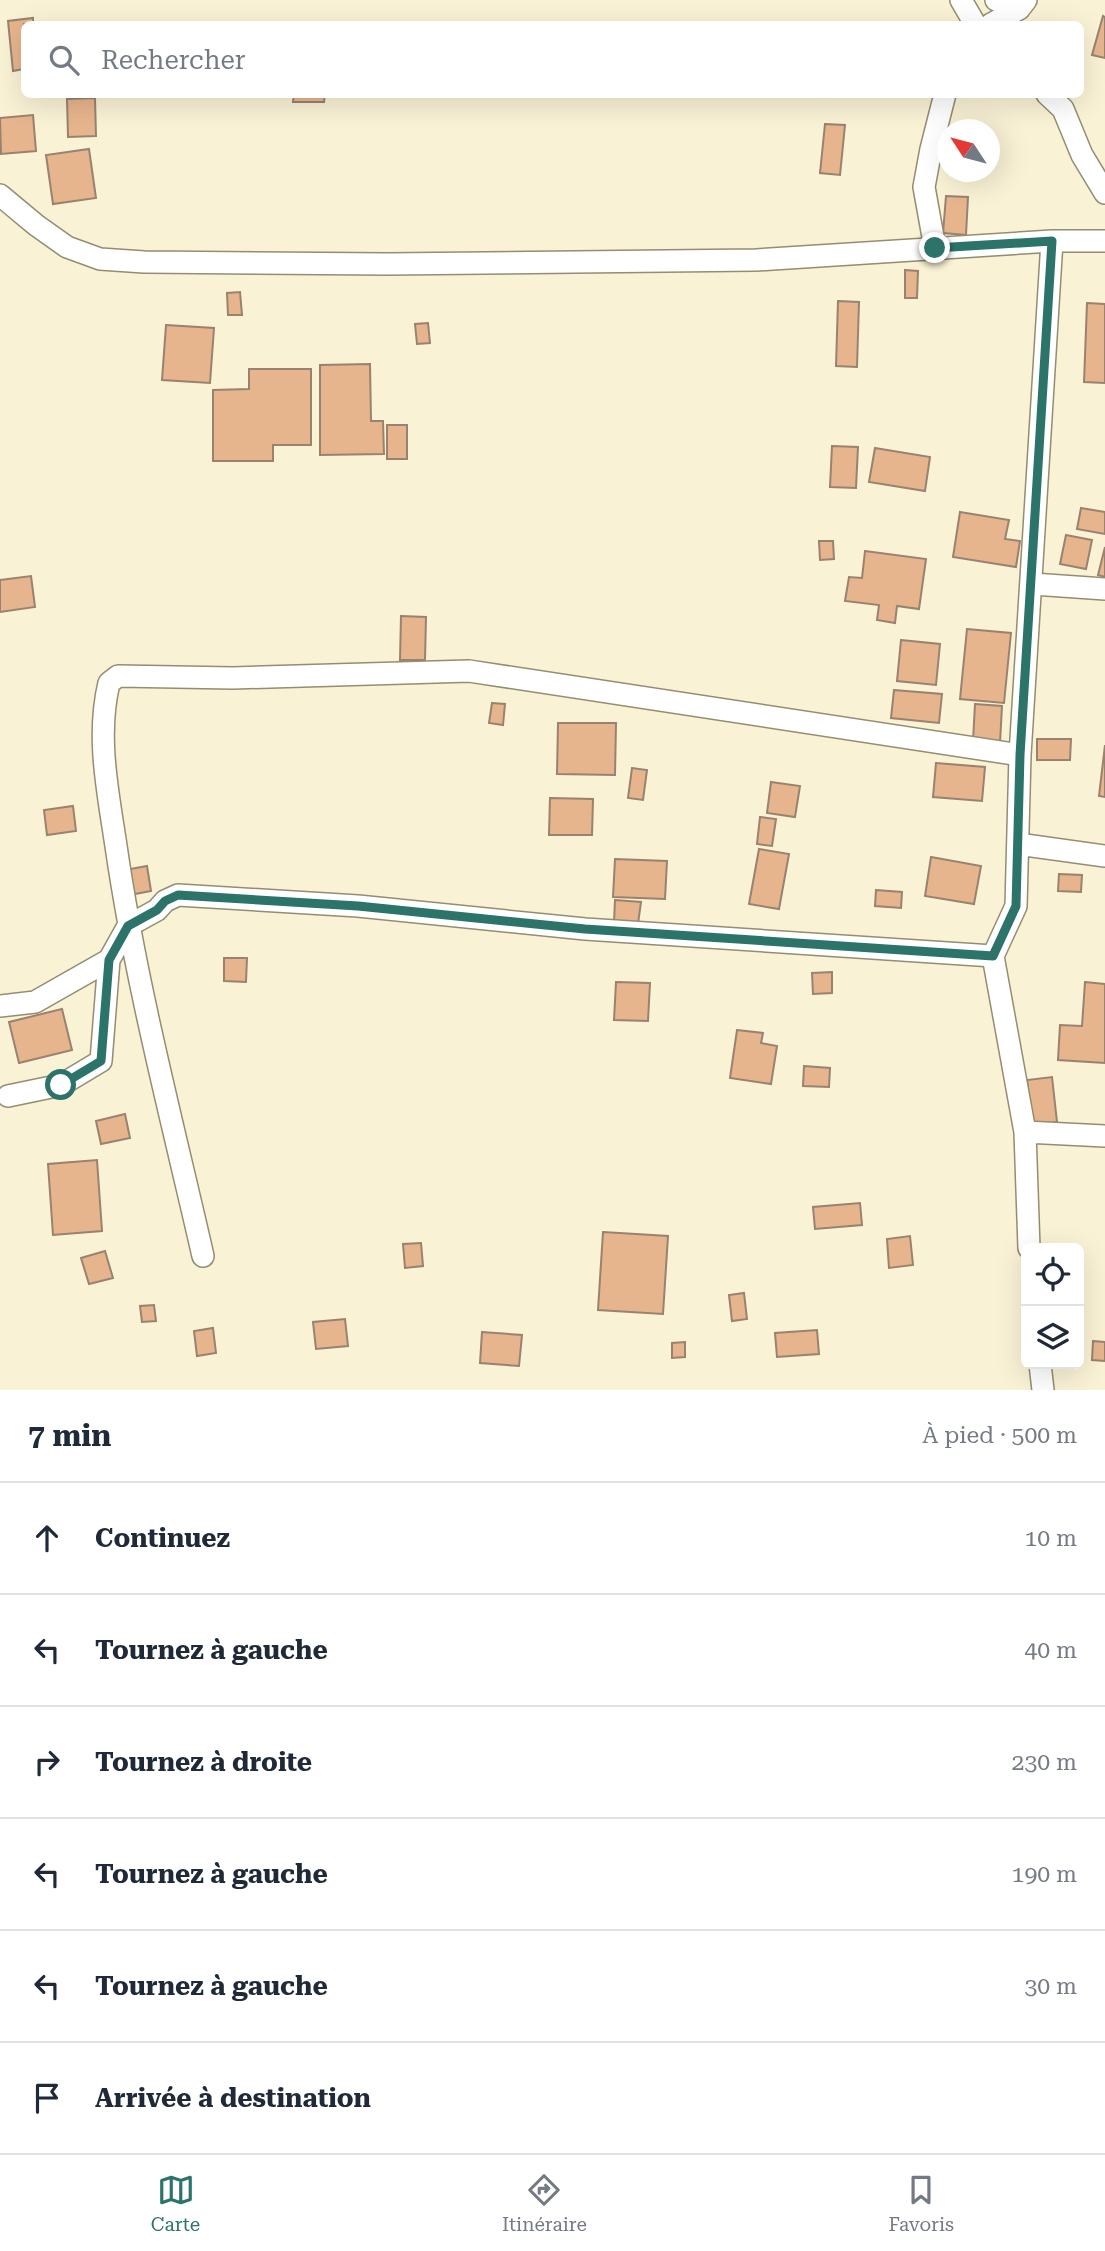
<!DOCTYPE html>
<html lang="fr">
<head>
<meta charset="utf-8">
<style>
  :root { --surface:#fff; --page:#f6f6f7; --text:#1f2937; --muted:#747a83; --line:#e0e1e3; --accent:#2c736a }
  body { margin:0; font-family:"Roboto Serif",serif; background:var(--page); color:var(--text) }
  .controls { position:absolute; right:21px; bottom:21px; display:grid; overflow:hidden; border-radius:10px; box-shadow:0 7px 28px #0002 }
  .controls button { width:63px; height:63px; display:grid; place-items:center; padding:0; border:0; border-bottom:2px solid var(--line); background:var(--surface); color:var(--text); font:35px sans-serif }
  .compass { position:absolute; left:937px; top:119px; width:63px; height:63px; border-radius:50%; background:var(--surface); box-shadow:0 7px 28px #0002; rotate:306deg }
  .stop { position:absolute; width:21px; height:21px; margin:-16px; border:5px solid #2c736a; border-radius:50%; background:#fff }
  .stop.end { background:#2c736a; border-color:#fff; box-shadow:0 2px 7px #0008 }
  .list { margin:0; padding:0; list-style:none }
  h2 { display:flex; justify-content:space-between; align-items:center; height:91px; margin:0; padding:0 28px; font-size:30px }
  h2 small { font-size:23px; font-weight:400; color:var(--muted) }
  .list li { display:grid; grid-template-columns:46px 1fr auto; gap:21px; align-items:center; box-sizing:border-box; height:112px; padding:0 28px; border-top:2px solid var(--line) }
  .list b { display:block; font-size:26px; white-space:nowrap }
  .list em { font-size:23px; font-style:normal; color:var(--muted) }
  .icon { flex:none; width:38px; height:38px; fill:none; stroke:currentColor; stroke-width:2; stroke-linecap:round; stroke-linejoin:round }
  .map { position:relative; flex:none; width:1105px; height:1390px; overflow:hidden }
  .search { position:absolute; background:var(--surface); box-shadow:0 7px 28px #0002; left:21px; right:21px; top:21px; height:77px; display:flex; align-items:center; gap:18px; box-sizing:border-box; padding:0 24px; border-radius:10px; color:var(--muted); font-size:26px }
  .sheet { height:763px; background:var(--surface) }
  nav { display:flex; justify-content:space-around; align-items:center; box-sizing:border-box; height:98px; border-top:2px solid var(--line); background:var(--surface); font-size:19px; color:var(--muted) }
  nav a { display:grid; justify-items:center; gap:4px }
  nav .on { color:var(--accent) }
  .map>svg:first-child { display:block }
  .building { fill:#e6b58d; stroke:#998270; stroke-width:2 }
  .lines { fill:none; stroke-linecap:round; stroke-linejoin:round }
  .minor-casing { stroke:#938d72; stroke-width:24 }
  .minor { stroke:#fff; stroke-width:21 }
  .route { stroke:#2c736a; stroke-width:9 }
</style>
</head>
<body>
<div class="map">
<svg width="1105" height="1390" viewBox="0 0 1105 1390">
  <rect width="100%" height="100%" fill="#f9f2d5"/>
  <path class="building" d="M1103,16L1105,17V58L1092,55Z
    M33,18V24H24V69L13,71L8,21Z
    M294,94H325L324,102H293Z
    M95,98L96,136L68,137L67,99Z
    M33,115L36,151L1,154L0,118Z
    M825,124L845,125L840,175L820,173Z
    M89,149L96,198L53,204L46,155Z
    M946,196L968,197L966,235L943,233Z
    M905,270L918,271L917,298H905Z
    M240,292L242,315H228L227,293Z
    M838,301L859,302L857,367L836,366Z
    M1087,303L1105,304V383L1084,382Z
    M428,323L430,343L417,344L415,324Z
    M166,325L214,328L210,383L162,380Z
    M370,364L371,421H383L384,454L320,455V365Z
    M249,369H311V445H273V461H213V390L249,389Z
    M387,425H407V459H387Z
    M832,446L858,447L856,488L830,487Z
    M875,448L930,457L925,491L869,482Z
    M1081,508L1105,512V534L1077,529Z
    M960,512L1009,520L1005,539L1020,541L1016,567L953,557Z
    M1066,535L1092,540L1086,569L1060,564Z
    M819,541H833L834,559L820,560Z
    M1105,547V577L1098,575Z
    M865,551L926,559L919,609L897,606L895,623L877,620L879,605L845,601L849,577L862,578Z
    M31,576L35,607L0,612V580Z
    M401,616L426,617L425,660H400Z
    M967,629L1011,633L1004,703L960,699Z
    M901,640L940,644L936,685L897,681Z
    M894,690L942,694L939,723L891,718Z
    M492,703L505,704L503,725L489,723Z
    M975,704L1002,706L1000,743L973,741Z
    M558,723H616L615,775L557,774Z
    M1037,739H1071L1070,760H1037Z
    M1105,745V797L1099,796Z
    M936,763L985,767L982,801L933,797Z
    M632,768L647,770L643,800L628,798Z
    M771,782L800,786L795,817L767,813Z
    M550,798L593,799L592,835H549Z
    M73,806L76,831L47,835L44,810Z
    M760,817L776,819L772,846L757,844Z
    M759,849L789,854L779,909L749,904Z
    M931,857L981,866L974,904L925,896Z
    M615,859L667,861L665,899L613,897Z
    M147,866L151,891L130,895L125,870Z
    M1059,874L1082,875L1081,892L1058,891Z
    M876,890L902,892L901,908L875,906Z
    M615,900L641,902L638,924L614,922Z
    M224,958H247L246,982L224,981Z
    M832,972V993L813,994L812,973Z
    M616,982L650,983L648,1021L614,1020Z
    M1085,982L1105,984V1063L1058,1060L1060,1025L1082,1026Z
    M62,1009L72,1050L19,1063L9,1022Z
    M737,1030L763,1033L761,1043L777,1046L771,1084L730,1078Z
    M804,1066L830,1068L829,1087L803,1086Z
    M1052,1077L1057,1122L1032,1125L1027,1080Z
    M125,1114L130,1138L101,1144L96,1121Z
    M97,1160L102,1231L53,1235L48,1164Z
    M860,1203L862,1225L815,1229L813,1207Z
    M603,1232L668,1236L663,1314L598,1310Z
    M910,1236L913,1265L889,1268L887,1239Z
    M421,1243L423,1266L405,1268L403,1244Z
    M105,1251L113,1278L89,1284L81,1258Z
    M744,1293L747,1319L732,1321L729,1295Z
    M154,1305L156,1321L142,1322L140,1306Z
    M345,1319L348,1346L316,1349L313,1322Z
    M213,1328L216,1353L197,1356L194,1331Z
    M817,1330L819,1354L777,1357L775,1333Z
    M482,1332L522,1335L519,1366L480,1363Z
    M1093,1341L1105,1342V1361L1092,1360Z
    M685,1342V1357L672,1358V1343Z"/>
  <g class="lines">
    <defs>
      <path id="minor" d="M961,0L975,24
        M996,0L1019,9L1026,0
        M991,24L1019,9
        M1047,94L1063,109L1082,155L1105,193
        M0,195L36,225L67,247L100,259L144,262L388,264L756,260L1052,241H1105
        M935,248L924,187L931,149L945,94
        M1033,584L1105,589
        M1018,844L1105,856
        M0,1006L35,1002L109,960
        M8,1096L61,1085L101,1061L109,960L128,926L157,910L165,901L178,895L358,906L585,929L993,956
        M1025,1132L1105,1136
        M1029,1248L1025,1132L993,956L1016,906L1020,755L1052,241
        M203,1256C172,1120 136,984 116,846C108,792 96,737 109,683L118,676L233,678L469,671L1020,755
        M1040,1364L1043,1390"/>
    </defs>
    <use href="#minor" class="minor-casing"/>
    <use href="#minor" class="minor"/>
  </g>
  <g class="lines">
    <path class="route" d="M61,1085L101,1061L109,960L128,926L157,910L165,901L178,895L358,906L585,929L993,956L1016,906L1020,755L1052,241L935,248"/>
  </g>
</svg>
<div class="controls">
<button><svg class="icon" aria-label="locate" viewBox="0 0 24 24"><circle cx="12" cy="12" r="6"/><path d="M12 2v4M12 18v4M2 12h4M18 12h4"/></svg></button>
<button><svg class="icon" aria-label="layers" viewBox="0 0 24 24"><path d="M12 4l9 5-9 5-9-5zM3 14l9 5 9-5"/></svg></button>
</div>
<svg class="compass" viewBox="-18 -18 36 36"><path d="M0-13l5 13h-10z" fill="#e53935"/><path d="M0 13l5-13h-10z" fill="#747a83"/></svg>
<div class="stop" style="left:61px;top:1085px"></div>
<div class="stop end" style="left:935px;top:248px"></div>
<div class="search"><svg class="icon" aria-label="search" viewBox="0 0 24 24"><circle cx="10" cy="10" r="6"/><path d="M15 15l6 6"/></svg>Rechercher</div>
</div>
<section class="sheet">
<h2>7 min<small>À pied · 500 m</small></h2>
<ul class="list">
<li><svg class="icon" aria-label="ahead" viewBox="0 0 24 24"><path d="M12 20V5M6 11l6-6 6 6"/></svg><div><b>Continuez</b></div><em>10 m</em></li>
<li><svg class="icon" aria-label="left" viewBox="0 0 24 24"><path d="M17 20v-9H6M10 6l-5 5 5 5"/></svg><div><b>Tournez à gauche</b></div><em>40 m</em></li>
<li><svg class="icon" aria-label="right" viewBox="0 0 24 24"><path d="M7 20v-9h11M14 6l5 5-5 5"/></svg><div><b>Tournez à droite</b></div><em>230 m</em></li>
<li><svg class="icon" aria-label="left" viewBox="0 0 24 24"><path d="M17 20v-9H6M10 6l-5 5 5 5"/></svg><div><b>Tournez à gauche</b></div><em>190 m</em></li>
<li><svg class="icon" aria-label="left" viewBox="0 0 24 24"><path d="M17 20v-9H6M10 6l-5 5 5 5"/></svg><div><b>Tournez à gauche</b></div><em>30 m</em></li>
<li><svg class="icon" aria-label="arrive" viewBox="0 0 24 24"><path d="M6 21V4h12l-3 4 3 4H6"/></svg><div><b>Arrivée à destination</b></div></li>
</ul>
</section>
<nav>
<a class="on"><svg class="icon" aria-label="map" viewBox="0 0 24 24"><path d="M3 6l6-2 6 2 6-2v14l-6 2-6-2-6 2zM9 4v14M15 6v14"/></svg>Carte</a>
<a><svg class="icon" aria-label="directions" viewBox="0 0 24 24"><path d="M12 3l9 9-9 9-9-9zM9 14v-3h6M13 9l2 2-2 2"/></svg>Itinéraire</a>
<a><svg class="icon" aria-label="saved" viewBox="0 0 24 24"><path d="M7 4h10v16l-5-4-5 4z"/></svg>Favoris</a>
</nav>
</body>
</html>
